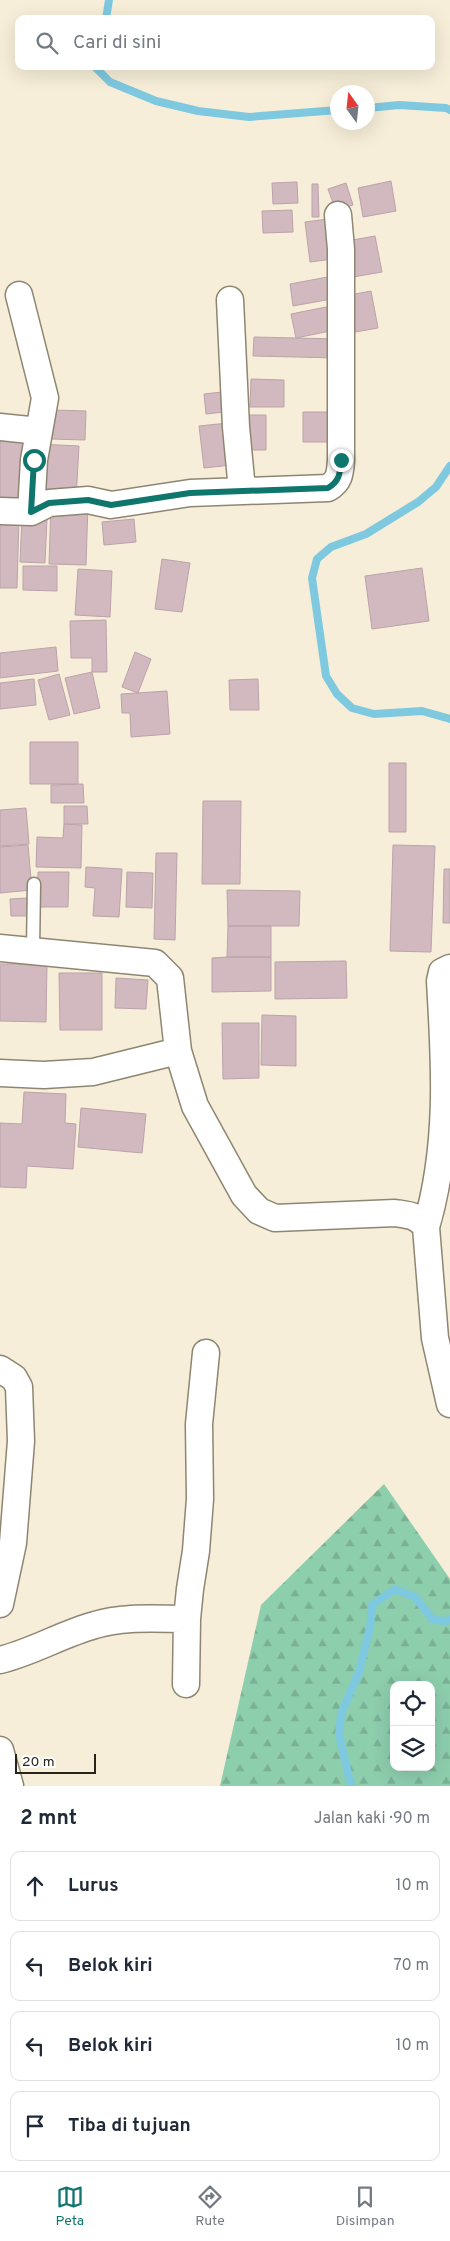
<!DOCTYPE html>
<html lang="id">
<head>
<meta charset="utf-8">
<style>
  :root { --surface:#fff; --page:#f2f2f3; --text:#1f2937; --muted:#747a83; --line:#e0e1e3; --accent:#0f766e }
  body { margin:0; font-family:Overpass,sans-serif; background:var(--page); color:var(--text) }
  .controls { position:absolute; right:15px; bottom:15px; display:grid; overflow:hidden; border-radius:10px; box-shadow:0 5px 20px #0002 }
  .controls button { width:45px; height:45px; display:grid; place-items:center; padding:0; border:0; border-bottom:1px solid var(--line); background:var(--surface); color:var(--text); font:25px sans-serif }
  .compass { position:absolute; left:330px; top:85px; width:45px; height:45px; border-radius:50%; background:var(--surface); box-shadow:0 5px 20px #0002; rotate:345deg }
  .scale { position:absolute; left:15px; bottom:12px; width:81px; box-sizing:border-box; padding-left:5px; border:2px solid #27241c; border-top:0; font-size:14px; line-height:18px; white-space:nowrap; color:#27241c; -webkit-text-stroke:4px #fff; paint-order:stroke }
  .stop { position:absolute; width:15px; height:15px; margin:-11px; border:4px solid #0f766e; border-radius:50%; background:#fff }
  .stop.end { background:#0f766e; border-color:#fff; box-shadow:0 1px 5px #0008 }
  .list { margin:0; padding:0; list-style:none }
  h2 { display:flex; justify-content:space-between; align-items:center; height:65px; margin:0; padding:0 20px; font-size:21px }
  h2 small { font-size:16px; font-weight:400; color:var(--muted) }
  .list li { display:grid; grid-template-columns:32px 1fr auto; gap:15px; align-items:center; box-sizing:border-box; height:70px; margin:0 10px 10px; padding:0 10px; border:1px solid var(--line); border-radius:10px }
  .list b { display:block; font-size:19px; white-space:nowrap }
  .list em { font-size:16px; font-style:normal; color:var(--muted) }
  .icon { flex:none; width:28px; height:28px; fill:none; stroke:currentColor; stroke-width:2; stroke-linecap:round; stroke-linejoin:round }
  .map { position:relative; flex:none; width:450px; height:1786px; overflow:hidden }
  .search { position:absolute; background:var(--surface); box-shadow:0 5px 20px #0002; left:15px; right:15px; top:15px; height:55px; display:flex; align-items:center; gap:12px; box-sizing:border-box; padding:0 18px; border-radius:10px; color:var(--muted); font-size:19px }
  .sheet { height:385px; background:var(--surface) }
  nav { display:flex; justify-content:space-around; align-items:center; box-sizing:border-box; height:70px; border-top:1px solid var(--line); background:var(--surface); font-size:14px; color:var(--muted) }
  nav a { display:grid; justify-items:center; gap:2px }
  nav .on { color:var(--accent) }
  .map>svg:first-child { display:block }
  .forest { fill:url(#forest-firs); fill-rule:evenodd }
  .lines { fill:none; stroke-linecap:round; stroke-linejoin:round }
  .stream { stroke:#7ec9e0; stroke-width:8 }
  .building { fill:#d2b9c0; stroke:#bba3aa }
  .lane-casing { stroke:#8e8672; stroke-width:15 }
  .street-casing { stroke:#8e8672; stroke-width:29 }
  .lane { stroke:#fff; stroke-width:12 }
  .street { stroke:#fff; stroke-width:26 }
  .route { stroke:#0f766e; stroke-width:6 }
</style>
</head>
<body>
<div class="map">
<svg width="450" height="1786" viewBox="0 0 450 1786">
  <defs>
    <pattern id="forest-firs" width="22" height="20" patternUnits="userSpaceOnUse" patternTransform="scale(1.25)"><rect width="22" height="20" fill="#8dcead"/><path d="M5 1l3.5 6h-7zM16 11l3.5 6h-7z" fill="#7ab194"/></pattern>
  </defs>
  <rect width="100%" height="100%" fill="#f6eed8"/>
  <path class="forest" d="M384,1484L450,1579V1786H220L261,1605ZM394,1685H431V1767H394Z"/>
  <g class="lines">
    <path class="stream" d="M106,19L109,0
      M94,66L110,82L156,101L198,111L249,117L338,110
      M368,108L399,105L446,108L450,110
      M450,466L436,487L418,502L366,534L331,547L317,559L312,578L326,676L337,694L352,708L374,714L422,711L450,719
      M351,1786L339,1734L341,1714L359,1672L370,1627L372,1605L395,1589L415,1597L433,1620L447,1621L450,1619"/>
  </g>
  <path class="building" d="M391,181L396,211L363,217L358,188Z
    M297,182L298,203L273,204L272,183Z
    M346,183L353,205L336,211L328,189Z
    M312,184H318L319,217H312Z
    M292,210L293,232L263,233L262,211Z
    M336,218L341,258L310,262L305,222Z
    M375,236L382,272L353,277L347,241Z
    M333,276L337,298L293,306L290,284Z
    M371,291L378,328L350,333L344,296Z
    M331,306L335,330L296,338L291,314Z
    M254,337L339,339L338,358L253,356Z
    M251,379L284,380V407H250Z
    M231,391L233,411L206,414L204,394Z
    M53,410L86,411L85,440L51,439Z
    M303,412H332V442H303Z
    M239,415H266V450H239Z
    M228,423L232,465L204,468L199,426Z
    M0,439L31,441L27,510L0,509Z
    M38,444L79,446L76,499L35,497Z
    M51,504L88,505L86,565L49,564Z
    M0,517L19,518L17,588H0Z
    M22,517L47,518L45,563L20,562Z
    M134,519L136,542L104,545L102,522Z
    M162,559L190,563L182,612L155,609Z
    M23,566H57V591L23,590Z
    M422,568L429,621L372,629L365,576Z
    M78,569L112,571L110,617L75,615Z
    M106,620L107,672H92V658H71L70,621Z
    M56,647L58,671L0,678V653Z
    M135,652L151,659L138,693L122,687Z
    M92,672L100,708L74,714L65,678Z
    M59,674L70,715L49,720L38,680Z
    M34,679L36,705L0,709V683Z
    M258,679L259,710H230L229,680Z
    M167,691L170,734L131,737L130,713H122L121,694Z
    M30,742H78V784H30Z
    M389,763H406V832H389Z
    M83,784L84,803H51V785Z
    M203,801H241L240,884H202Z
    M64,806H87L88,824H64Z
    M26,808L29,844L0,846V810Z
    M64,824L82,825L81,868L36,867L37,837L63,838Z
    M28,845L32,890L0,893V847Z
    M393,845L435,846L431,952L390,951Z
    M156,853H177L175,940L154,939Z
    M86,867L122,869L119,917L93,916L95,888L85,887Z
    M444,869H450V923H443Z
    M38,872H69L68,907H37Z
    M127,872L153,873L152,908L126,907Z
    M227,890L300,891L299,926H228Z
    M28,898V916H11L10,899Z
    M228,926H271V957H227Z
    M227,957H271V991L212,992V958Z
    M346,961L347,998L275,999V962Z
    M0,964H47L46,1022L0,1021Z
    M59,973H102V1030H60Z
    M116,978L148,980L146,1009L115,1008Z
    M262,1015L296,1016V1066L261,1065Z
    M222,1023H259V1078L223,1079Z
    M24,1092L66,1094L65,1123L76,1124L73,1169L27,1166L26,1188L0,1187V1123L22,1124Z
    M81,1108L146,1114L142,1153L78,1147Z"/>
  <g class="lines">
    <defs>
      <path id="lane" d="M33,950L34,884"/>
      <path id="street" d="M19,295L45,398L34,460L31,512
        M230,300L236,427L242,490
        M0,427L39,431
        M0,511L31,512L49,503L88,500L111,505L190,493L328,488C340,481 340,473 341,460V249L338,215
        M0,948L155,963L170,978L178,1051L195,1106L244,1195L259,1211L275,1218L395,1213C409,1215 417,1215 426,1227L435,1338L450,1404
        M0,1073L44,1075L93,1072L178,1051
        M426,1227C450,1146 445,1064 440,981L442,972L450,968
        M0,1369L14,1378L19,1387L21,1441L13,1543L0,1604
        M0,1660C33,1652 62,1634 95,1625C124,1616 157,1619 187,1619L190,1589L196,1551L200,1499L199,1424L206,1353
        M186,1684L187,1619
        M0,1750L10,1786"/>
    </defs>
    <use href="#lane" class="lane-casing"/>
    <use href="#street" class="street-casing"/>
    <use href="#lane" class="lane"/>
    <use href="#street" class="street"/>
  </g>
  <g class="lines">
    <path class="route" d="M34,460L31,512L49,503L88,500L111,505L190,493L328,488C340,481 340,473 341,460"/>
  </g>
</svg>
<div class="controls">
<button><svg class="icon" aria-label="locate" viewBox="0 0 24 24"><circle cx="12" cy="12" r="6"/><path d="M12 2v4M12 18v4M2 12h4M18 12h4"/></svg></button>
<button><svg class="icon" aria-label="layers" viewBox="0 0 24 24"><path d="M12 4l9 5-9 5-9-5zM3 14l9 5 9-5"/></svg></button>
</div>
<svg class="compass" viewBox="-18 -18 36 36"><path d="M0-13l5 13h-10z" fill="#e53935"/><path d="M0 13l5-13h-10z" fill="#747a83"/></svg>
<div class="scale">20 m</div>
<div class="stop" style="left:34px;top:460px"></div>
<div class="stop end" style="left:341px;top:460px"></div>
<div class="search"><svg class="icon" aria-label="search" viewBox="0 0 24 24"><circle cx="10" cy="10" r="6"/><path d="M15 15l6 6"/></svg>Cari di sini</div>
</div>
<section class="sheet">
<h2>2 mnt<small>Jalan kaki · 90 m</small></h2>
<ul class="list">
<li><svg class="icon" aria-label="ahead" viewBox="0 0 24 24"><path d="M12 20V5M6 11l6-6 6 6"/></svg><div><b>Lurus</b></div><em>10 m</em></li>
<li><svg class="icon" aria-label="left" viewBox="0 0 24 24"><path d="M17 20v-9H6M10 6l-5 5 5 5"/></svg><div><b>Belok kiri</b></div><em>70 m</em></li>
<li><svg class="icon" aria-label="left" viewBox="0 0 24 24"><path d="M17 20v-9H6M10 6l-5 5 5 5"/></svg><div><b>Belok kiri</b></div><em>10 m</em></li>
<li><svg class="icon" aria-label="arrive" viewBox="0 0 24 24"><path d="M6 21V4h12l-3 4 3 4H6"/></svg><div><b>Tiba di tujuan</b></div></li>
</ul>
</section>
<nav>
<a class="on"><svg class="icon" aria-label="map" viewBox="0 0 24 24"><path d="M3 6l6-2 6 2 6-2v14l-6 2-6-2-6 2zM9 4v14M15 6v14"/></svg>Peta</a>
<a><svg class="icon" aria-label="directions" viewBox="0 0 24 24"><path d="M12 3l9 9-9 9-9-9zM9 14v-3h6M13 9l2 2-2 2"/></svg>Rute</a>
<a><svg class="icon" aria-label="saved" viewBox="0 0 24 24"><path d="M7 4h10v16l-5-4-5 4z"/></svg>Disimpan</a>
</nav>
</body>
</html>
